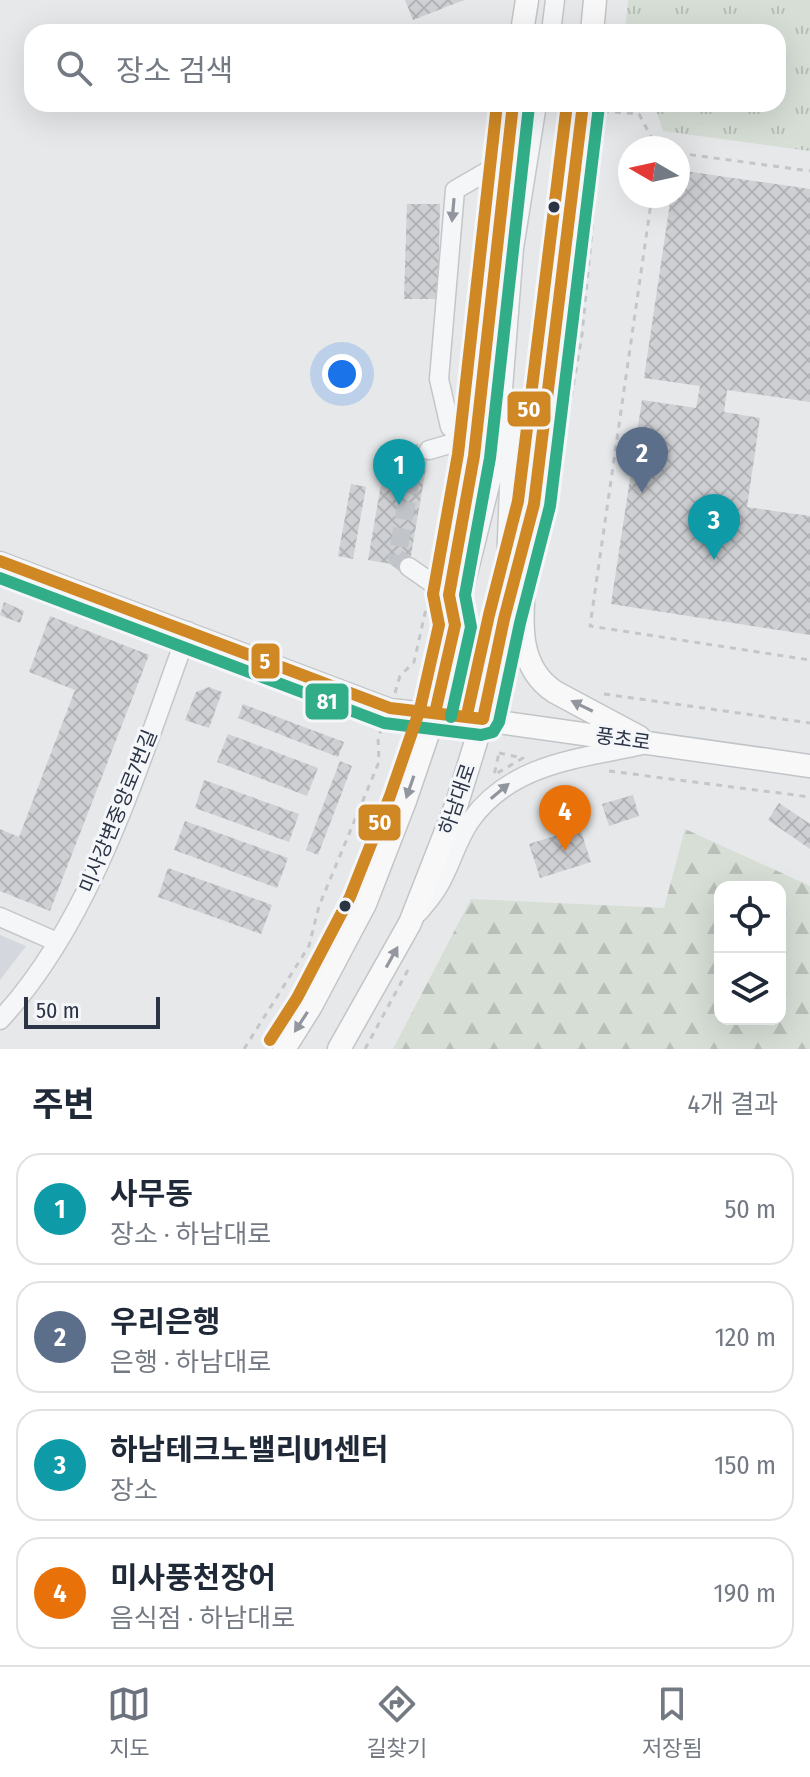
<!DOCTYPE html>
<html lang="ko">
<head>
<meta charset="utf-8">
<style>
  :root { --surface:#fff; --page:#f2f2f3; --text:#1f2937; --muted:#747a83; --line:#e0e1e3; --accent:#6c737f }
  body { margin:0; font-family:"Fira Sans Condensed","Noto Sans KR",sans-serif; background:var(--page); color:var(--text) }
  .controls { position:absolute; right:24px; bottom:24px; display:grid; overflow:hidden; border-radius:16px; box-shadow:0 8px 32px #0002 }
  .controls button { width:72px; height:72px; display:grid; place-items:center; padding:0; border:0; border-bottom:2px solid var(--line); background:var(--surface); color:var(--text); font:40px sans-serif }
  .compass { position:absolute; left:618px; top:136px; width:72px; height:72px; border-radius:50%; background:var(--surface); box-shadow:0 8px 32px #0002; rotate:279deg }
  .scale { position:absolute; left:24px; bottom:20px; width:136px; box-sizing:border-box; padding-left:8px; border:4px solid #2b3445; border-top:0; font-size:22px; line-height:28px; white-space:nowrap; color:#2b3445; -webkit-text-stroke:6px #f4f6f9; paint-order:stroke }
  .you { position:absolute; left:342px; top:374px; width:28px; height:28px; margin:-20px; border:6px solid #fff; border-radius:50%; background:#1a73e8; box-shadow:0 0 0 12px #1a73e833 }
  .badge { display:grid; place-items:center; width:52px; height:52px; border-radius:50%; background:var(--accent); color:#fff; font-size:26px; font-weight:700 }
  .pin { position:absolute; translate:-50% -66px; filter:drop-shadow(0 2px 4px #0008) }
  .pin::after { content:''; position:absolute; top:42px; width:28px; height:24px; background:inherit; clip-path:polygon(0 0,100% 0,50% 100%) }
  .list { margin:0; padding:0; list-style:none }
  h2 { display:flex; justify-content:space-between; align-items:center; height:104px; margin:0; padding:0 32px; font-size:34px }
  h2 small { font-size:26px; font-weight:400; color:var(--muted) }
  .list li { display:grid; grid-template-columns:52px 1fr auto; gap:24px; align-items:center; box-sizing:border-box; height:112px; margin:0 16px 16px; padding:0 16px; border:2px solid var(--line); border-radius:24px }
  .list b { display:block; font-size:30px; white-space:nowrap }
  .list p { margin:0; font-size:26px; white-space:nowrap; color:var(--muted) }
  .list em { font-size:26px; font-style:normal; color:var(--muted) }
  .icon { flex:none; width:44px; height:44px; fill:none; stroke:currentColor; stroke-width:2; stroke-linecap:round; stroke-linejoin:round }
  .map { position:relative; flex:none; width:810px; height:1049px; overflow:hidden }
  .search { position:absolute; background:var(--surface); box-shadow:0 8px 32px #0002; left:24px; right:24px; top:24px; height:88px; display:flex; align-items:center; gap:20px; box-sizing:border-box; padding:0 28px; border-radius:24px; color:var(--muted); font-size:30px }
  .sheet { height:616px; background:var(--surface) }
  nav { display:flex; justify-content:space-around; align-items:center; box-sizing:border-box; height:112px; border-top:2px solid var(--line); background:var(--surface); font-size:22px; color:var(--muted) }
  nav a { display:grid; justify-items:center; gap:4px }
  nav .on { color:var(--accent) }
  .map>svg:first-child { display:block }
  .built { fill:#d4d7dd }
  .grass { fill:url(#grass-tufts) }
  .forest { fill:url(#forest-firs); fill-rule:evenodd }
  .building { fill:url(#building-cross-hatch) }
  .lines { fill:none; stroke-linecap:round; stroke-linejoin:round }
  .minor-tunnel { stroke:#c1c4c9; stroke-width:18; stroke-dasharray:18 9; stroke-linecap:butt }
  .minor-casing { stroke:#c4c6c8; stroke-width:21 }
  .major-casing { stroke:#c2c5c8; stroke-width:25 }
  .path { stroke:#c5c6ca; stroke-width:3; stroke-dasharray:6 6; stroke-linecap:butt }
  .minor { stroke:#f5f6f7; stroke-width:18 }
  .major { stroke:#f8f8f8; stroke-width:22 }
  .bus-1-casing { stroke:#f4f6f9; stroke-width:18 }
  .bus-2-casing { stroke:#f4f6f9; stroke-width:18 }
  .bus-3-casing { stroke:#f4f6f9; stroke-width:18 }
  .bus-1 { stroke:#d08824; stroke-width:12 }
  .bus-2 { stroke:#31ae88; stroke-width:12 }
  .bus-3 { stroke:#d08824; stroke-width:12 }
  .oneway { fill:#90959e }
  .oneway2 { fill:#92969e }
  .bus-dot { fill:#2b3445; stroke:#f4f6f9; stroke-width:3 }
  .labels { text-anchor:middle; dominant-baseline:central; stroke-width:6; stroke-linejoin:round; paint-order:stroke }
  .street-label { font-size:20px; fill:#2b3445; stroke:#f4f6f9 }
  .line-badge { stroke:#f4f6f9; stroke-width:3 }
  .badge-label { font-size:22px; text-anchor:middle; font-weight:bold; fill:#fff }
</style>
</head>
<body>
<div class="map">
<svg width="810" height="1049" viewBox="0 0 810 1049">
  <defs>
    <pattern id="grass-tufts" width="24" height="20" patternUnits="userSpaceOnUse" patternTransform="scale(2)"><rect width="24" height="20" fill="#d6ded6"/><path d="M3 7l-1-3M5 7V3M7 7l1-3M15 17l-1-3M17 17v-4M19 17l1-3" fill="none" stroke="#b8bfb9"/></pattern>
    <pattern id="forest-firs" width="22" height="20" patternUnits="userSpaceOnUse" patternTransform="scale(2)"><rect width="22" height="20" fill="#d6ded6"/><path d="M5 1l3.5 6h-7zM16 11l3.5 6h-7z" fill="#b8bfb9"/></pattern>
    <pattern id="building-cross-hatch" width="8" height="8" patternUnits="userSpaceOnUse" patternTransform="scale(2)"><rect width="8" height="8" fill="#ced0d3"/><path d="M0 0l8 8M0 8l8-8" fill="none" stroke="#b1b3b6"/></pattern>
  </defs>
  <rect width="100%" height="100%" fill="#e6e8ea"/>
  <path class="built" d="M0,935L26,946L0,980Z"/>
  <path class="grass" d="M628,0H810V151L663,131L654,104H778V32H625Z"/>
  <path class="forest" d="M685,829L810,886V1049H393L471,899L664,908ZM720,887H780V1019H720Z"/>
  <path class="building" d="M405,0H464L413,20Z
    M678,170L810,189V402L727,390L724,412L760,418L747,507L810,516V635L611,604L642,400L696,408L700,386L644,378L671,196H678Z
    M407,204H440L438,299H404Z
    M388,443L429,450L409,567L368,560Z
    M351,484L366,487L353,559L338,556Z
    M4,602L24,611L20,623L0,615Z
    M50,616L149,655L50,911L0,891V829L19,837L75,690L29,672Z
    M209,687L222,692L209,728L185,720L196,692Z
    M243,704L344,742L338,757L238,718Z
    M228,734L318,768L307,796L217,762Z
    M340,761L352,766L318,855L306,850Z
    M204,780L299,814L289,842L195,808Z
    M633,795L639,816L609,826L602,804Z
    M779,803L810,824V849L768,820Z
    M185,821L288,858L277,888L174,850Z
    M580,828L591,862L540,878L529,844Z
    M168,868L272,905L261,934L158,897Z"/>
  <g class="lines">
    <path class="minor-tunnel" d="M409,567L397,558L415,454L429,450"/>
    <defs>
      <path id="minor" d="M551,32L555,0
        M429,450L464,440
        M474,456L464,440L450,427L439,379L455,190L505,161
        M0,561L390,708L435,713
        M409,567L449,595
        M505,592L511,434
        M456,622L498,453L514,248L537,104
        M419,912C426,904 433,896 438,887C451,866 456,841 471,820C512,763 579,759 642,745
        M0,917L57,942
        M0,1020C95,918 140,760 188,631"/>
      <path id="major" d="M522,32L527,0
        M592,32L595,0
        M524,585C521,624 518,668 555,692L639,737
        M435,713L810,766
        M284,1049L311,1006L365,904L405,801L435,713L455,625L449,595L474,456L513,104
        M339,1049L410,923L457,803L483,719L504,619L534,504L583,104"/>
    </defs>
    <use href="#minor" class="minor-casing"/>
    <use href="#major" class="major-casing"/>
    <path class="path" d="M603,111L639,114L657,148
      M678,153L810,171
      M652,196L590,626L810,660
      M563,444L582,335L600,146
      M540,574L546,546
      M395,693L400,676L414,662L428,600
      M604,694L810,723
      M499,753L523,758L494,775Z
      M609,771L810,797
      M244,1049L309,946L319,906L379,762L378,737L383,726
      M365,1049L409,968"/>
    <use href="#minor" class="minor"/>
    <use href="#major" class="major"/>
    <defs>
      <path id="bus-1" d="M0,561L390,708L483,719L504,619L534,504L583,104
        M435,713L455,625L449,595L474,456L513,104"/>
      <path id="bus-2" d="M0,578L384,723L481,735L493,732L499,722L520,623L550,506L599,106
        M451,717L471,627L465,595L490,458L529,106"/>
      <path id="bus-3" d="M468,710L489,615L518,501L567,104
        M270,1040L297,998L350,897L390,796L420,709L439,625L433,594L458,454L497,104"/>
    </defs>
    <use href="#bus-1" class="bus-1-casing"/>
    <use href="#bus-2" class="bus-2-casing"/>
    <use href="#bus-3" class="bus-3-casing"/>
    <use href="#bus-1" class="bus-1"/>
    <use href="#bus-2" class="bus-2"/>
    <use href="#bus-3" class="bus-3"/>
  </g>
  <defs><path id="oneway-solid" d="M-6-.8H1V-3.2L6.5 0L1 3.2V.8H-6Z" transform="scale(2)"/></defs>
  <g class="oneway">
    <use href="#oneway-solid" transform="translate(453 210) rotate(95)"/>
    <use href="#oneway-solid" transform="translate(500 791) rotate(-40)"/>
  </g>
  <g class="oneway2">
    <use href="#oneway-solid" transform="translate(582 706) rotate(-154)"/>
    <use href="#oneway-solid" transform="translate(410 787) rotate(109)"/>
    <use href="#oneway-solid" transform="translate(392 957) rotate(-61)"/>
    <use href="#oneway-solid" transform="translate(301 1022) rotate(123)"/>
  </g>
  <g class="bus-dot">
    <circle cx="554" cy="207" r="7"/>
    <circle cx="345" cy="906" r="7"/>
  </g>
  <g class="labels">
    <g class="street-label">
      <text transform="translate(623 739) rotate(8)">풍초로</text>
      <text transform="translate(457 799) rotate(-71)">하남대로</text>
      <text transform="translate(118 811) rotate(-68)">미사강변중앙로7번길</text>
    </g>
  </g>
  <g class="line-badge">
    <rect x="506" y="390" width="46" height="38" rx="8" fill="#d08824"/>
    <rect x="250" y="642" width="31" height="38" rx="8" fill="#d08824"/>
    <rect x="304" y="682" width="46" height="39" rx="8" fill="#31ae88"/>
    <rect x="357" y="803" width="45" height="39" rx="8" fill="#d08824"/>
  </g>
  <g class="badge-label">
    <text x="529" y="417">50</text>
    <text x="265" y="669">5</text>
    <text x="327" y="709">81</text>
    <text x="380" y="830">50</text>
  </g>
</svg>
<div class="controls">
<button><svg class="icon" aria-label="locate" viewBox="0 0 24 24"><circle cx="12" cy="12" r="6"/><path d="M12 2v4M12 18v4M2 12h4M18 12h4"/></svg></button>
<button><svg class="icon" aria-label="layers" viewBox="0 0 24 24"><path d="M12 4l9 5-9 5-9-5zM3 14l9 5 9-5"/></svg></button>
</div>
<svg class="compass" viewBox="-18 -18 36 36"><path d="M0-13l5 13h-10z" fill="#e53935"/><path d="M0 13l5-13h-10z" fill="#747a83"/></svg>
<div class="scale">50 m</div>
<div class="you"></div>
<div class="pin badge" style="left:399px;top:505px;background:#0f9aa8">1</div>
<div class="pin badge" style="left:642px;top:493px;background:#5c6f8a">2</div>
<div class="pin badge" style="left:714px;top:560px;background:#0f9aa8">3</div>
<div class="pin badge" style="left:565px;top:851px;background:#e8710a">4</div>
<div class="search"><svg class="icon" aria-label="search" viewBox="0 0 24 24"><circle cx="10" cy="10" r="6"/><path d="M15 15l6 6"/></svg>장소 검색</div>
</div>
<section class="sheet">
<h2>주변<small>4개 결과</small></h2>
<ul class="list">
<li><span class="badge" style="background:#0f9aa8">1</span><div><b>사무동</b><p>장소 · 하남대로</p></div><em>50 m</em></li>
<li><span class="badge" style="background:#5c6f8a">2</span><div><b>우리은행</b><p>은행 · 하남대로</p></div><em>120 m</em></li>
<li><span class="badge" style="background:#0f9aa8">3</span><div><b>하남테크노밸리U1센터</b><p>장소</p></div><em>150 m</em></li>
<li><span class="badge" style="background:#e8710a">4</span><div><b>미사풍천장어</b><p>음식점 · 하남대로</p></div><em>190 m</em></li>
</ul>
</section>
<nav>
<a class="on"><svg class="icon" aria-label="map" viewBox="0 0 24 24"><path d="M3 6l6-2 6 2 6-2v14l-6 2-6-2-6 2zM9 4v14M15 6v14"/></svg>지도</a>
<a><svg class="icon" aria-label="directions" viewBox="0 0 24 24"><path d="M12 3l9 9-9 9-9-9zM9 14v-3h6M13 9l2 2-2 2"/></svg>길찾기</a>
<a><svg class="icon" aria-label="saved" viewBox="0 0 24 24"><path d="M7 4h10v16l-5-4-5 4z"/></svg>저장됨</a>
</nav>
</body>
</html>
